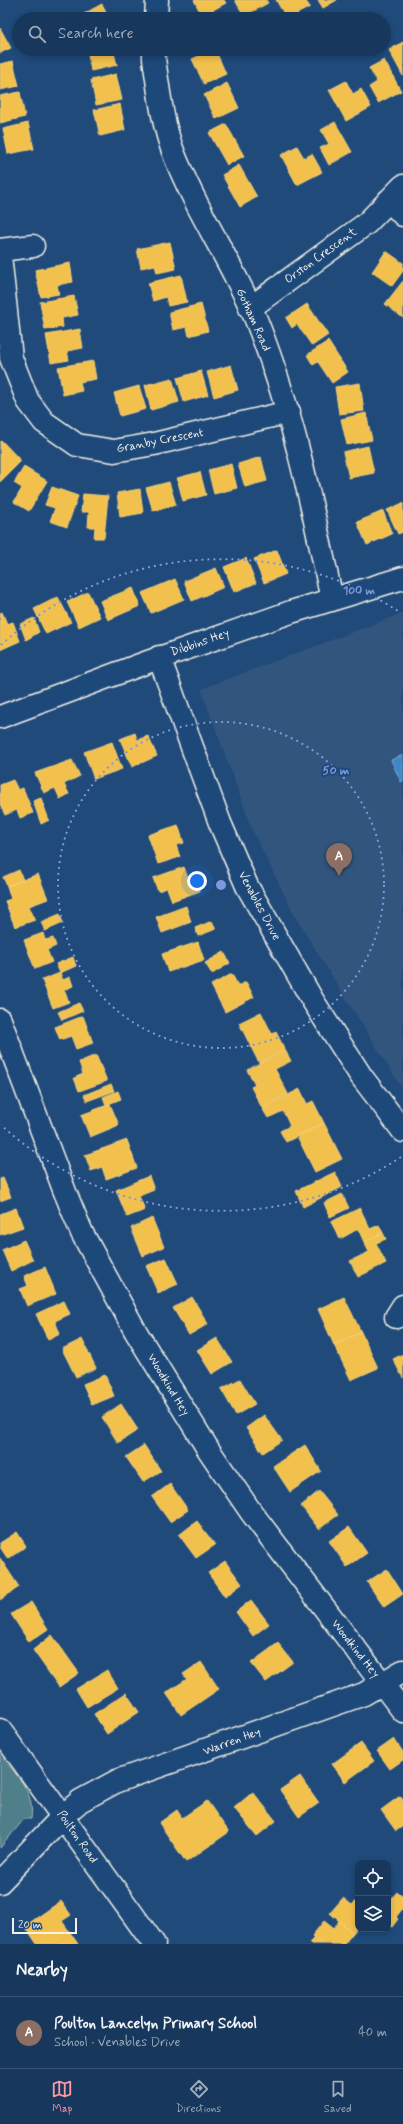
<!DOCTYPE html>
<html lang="en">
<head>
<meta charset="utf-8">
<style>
  :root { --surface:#17385c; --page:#244365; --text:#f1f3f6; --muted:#9eacbb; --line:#365272; --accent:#ff9aa2 }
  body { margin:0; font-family:Mynerve,sans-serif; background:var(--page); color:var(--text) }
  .controls { position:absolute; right:12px; bottom:12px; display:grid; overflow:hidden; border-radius:8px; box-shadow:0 2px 6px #0003 }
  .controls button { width:36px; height:36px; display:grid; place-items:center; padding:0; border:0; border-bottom:1px solid var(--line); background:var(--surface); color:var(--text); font:20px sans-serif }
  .scale { position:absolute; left:12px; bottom:10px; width:65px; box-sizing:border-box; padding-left:4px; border:2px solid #f4f1e8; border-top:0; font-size:11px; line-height:14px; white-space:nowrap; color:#f4f1e8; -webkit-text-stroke:3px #1f4a7a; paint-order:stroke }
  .you { position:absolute; left:197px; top:881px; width:14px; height:14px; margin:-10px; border:3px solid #fff; border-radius:50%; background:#1a73e8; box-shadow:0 0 0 6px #1a73e833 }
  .badge { display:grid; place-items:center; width:26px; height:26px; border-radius:50%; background:var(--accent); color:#fff; font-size:13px; font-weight:700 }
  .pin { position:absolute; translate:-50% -33px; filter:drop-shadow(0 1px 2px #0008) }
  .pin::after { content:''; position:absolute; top:21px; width:14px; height:12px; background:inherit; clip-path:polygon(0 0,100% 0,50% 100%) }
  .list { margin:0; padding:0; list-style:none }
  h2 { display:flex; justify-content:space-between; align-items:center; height:52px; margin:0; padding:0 16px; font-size:17px }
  h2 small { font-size:13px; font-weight:400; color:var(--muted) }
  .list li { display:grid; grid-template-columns:26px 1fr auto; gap:12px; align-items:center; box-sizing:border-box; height:72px; padding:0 16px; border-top:1px solid var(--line) }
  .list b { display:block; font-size:15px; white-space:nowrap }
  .list p { margin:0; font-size:13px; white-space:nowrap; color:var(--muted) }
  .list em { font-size:13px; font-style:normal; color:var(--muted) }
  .icon { flex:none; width:22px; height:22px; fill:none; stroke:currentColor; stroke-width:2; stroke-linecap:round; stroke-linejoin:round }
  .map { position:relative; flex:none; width:403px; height:1944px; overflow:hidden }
  .search { position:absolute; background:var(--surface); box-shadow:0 2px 6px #0003; left:12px; right:12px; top:12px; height:44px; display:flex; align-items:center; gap:10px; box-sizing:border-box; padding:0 14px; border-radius:22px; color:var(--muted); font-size:15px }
  .sheet { height:124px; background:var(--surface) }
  nav { display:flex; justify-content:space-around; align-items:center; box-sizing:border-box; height:56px; border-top:1px solid var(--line); background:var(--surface); font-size:11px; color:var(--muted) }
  nav a { display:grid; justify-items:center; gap:2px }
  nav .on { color:var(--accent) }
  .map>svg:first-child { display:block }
  .built { fill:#33547d }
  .green { fill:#507f89; stroke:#a2b8b8 }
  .homes { fill:#f2c14e; stroke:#f3cf7c }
  .schools { fill:#3f88c5; stroke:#75a8d0 }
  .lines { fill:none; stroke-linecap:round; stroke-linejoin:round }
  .street-casing { stroke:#f4f1e8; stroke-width:25 }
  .secondary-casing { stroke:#f4f1e8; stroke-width:25 }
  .street { stroke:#1f4a7a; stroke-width:22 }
  .secondary { stroke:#1f4a7a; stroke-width:22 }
  .ring { fill:none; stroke:#7e97df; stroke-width:2; stroke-dasharray:2 4 }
  .labels { text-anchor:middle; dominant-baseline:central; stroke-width:4; stroke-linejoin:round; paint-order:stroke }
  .street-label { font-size:12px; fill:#f4f1e8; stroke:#1f4a7a }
  .centre { fill:#7e97df; stroke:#1f4a7a; stroke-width:2 }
  .ring-label { font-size:12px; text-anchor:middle; font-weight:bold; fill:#7e97df; stroke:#1f4a7a; stroke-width:4; stroke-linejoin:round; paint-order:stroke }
</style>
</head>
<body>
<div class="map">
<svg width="403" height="1944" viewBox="0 0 403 1944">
  <rect width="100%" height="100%" fill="#1f4a7a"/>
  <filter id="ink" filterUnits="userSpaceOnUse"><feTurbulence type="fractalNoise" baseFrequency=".025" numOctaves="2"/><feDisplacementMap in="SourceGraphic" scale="8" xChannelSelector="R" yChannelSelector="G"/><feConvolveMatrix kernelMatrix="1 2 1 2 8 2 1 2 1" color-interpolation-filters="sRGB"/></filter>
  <g filter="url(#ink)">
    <path class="built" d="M403,613V1090L297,920L253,832L201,689Z"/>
    <path class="green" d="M0,1754C16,1776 35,1790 31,1819H24L0,1848Z"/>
    <path class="homes" d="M194,0H224L226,3L202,16Z
      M235,0H266L268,3L244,16Z
      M276,0H305L310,7L287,19Z
      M318,0H337L323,8Z
      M102,4L110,19H79L78,17Z
      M0,28L11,48L0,53Z
      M403,42V76L389,50Z
      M87,49H113L117,65L91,71Z
      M215,49L226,74L204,84L192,59Z
      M384,60L401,91L378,103L369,87L377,82L369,68Z
      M13,61L19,86L0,90V64Z
      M116,74L122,100L96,105L91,80Z
      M346,81L353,94L361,89L371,107L346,121L329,90Z
      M227,83L239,108L216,119L204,95Z
      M20,92L25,117L0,123V96Z
      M120,104L125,130L100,136L94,110Z
      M335,122L352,152L329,165L320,148L329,144L321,130Z
      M28,123L34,149L8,154L3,129Z
      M226,124L244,156L227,165L209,133Z
      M297,146L304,158L312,154L322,172L297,185L281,155Z
      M239,165L257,197L240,207L222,175Z
      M170,242L176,269L157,273L155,265L141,268L137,249Z
      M386,251L403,263V271L392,286L372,272Z
      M70,263L73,282L57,285L59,294L41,297L35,270Z
      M181,275L187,302L168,306L166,297L153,301L148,283Z
      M403,281V318L385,304Z
      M74,296L78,315L62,318L63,327L45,330L40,302Z
      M201,304L208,331L189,336L187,327L173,330L169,312Z
      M307,304L328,335L312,346L297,324L292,328L286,318Z
      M80,329L83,348L67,351L69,360L51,363L46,335Z
      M328,341L348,372L332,383L318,362L313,365L307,355Z
      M93,361L96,379L80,382L82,391L63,395L58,367Z
      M231,365L238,390L214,397L207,372Z
      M201,371L208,395L184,402L177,378Z
      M172,378L179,402L151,410L145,385Z
      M360,383L364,411L339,414L335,387Z
      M139,386L146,409L120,416L114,393Z
      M366,413L372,440L347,445L341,419Z
      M2,441L21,461L0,482V442Z
      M368,446L374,473L349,478L343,452Z
      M261,457L267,481L245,487L238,464Z
      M231,464L237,488L214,494L208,470Z
      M24,467L47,481L29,511L14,502L22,488L14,483Z
      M200,472L206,495L183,501L177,478Z
      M169,482L176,505L153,511L146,488Z
      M52,487L78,496L67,527L50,521L55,508L45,505Z
      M140,489L143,513L120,517L117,493Z
      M83,494L108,496L104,538H94L95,527H88L89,512H81Z
      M403,503V532L398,534L387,510Z
      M383,511L392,534L367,545L357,522Z
      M277,550L286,574L264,583L254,559Z
      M246,558L256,583L234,592L224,567Z
      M216,568L224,587L192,601L184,581Z
      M175,579L184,599L151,613L142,593Z
      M133,588L140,606L108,620L100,601Z
      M88,592L100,617L79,627L67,602Z
      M58,597L71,622L46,634L34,609Z
      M2,612L7,624L13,622L20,641L0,650V613Z
      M34,618L39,632L26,640L20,624Z
      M135,733L137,740L148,736L157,756L132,767L120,739Z
      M112,742L122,769L94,779L84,752Z
      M72,760L80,776L64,784L69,794L60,799L55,788L44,793L35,773Z
      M13,780L18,790L23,788L33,813L20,818L17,810L5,815L0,804V785Z
      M41,798L49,820L41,824L33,801Z
      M178,825L184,843L176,845L180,857L158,864L148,835Z
      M184,867L188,878L195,875L200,891L172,901L167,888L158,891L153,878Z
      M19,870L23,880L7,886L3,877Z
      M38,874L48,899L29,906L35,920L15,927L5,901L11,899L7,886Z
      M186,906L191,922L162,933L156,917Z
      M60,914L63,923L45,931L41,922Z
      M212,921L216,929L198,936L195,928Z
      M43,933L45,940L53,938L56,946L47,950L52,962L35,969L24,940Z
      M198,942L204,960L168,972L162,954Z
      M224,952L230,963L212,974L205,963Z
      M73,957L76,966L60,973L56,964Z
      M60,973L63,980L70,977L73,986L64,990L69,1002L53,1008L42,980Z
      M232,974L238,986L246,982L254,997L225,1012L211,985Z
      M79,1003L83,1011L62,1020L58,1012Z
      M261,1012L272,1034L276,1032L285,1050L259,1063L239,1023Z
      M83,1016L93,1043L76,1049L71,1036L60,1040L55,1027Z
      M285,1050L291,1061L275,1069L288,1094L262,1108L251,1087L255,1085L247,1070Z
      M96,1055L107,1081L79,1091L74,1078L83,1074L79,1062Z
      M111,1084L114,1091L87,1101L84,1095Z
      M300,1089L307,1104L313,1101L324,1123L286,1142L280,1131L290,1126L283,1111L268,1118L262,1108Z
      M118,1091L121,1099L106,1105L103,1097Z
      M110,1104L119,1125L90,1137L81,1115Z
      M324,1123L342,1159L315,1172L297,1136Z
      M127,1140L137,1168L106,1179L102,1167L91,1171L85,1155Z
      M335,1172L342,1187L303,1207L296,1191Z
      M149,1176L154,1190L139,1196L145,1210L127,1217L116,1190Z
      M3,1178L11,1197L0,1201V1179Z
      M342,1194L349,1208L330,1217L324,1203Z
      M16,1208L23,1227L0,1235V1214Z
      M360,1208L370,1229L379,1225L383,1233L364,1242L358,1229L340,1239L331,1222Z
      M152,1218L164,1247L143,1256L131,1228Z
      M383,1233L386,1239L376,1243L386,1263L358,1277L350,1261L369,1252L364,1242Z
      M24,1240L33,1260L11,1271L2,1250Z
      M166,1258L178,1284L158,1293L146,1266Z
      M45,1267L56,1294L27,1306L20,1289L28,1286L24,1276Z
      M192,1297L208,1324L189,1335L173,1308Z
      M344,1297L361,1332L334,1345L318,1309Z
      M64,1301L70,1314L55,1321L60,1334L48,1340L36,1314Z
      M361,1332L378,1368L351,1380L334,1345Z
      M217,1338L232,1362L212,1374L197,1350Z
      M82,1339L96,1368L76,1377L62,1349Z
      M403,1354V1378L393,1359Z
      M105,1375L114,1396L92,1405L83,1384Z
      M240,1379L255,1404L236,1415L221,1389Z
      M121,1404L138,1430L118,1443L102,1417Z
      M264,1415L282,1440L263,1453L246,1428Z
      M144,1445L161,1471L143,1482L126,1457Z
      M305,1445L321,1471L290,1492L273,1466Z
      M170,1484L188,1510L170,1522L152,1497Z
      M319,1491L338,1515L319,1529L301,1506Z
      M197,1521L215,1545L196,1558L179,1535Z
      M349,1527L367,1553L347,1567L329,1541Z
      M17,1532L26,1546L8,1559L0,1547V1543Z
      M0,1558L19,1587L0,1600Z
      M225,1561L242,1584L225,1597L208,1573Z
      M387,1569L403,1594L384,1607L367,1582Z
      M251,1600L269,1624L253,1636L236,1612Z
      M31,1602L48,1629L29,1642L11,1614Z
      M52,1635L79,1673L59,1687L33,1650Z
      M278,1643L293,1662L266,1682L251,1663Z
      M201,1662L219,1689L181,1715L166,1693L187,1679L183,1674Z
      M107,1670L118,1688L87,1707L76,1689Z
      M126,1693L139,1712L107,1734L94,1714Z
      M394,1739L403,1752V1760L390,1769L377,1751Z
      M361,1743L374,1761L345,1782L332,1764Z
      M300,1776L319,1803L299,1817L280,1790Z
      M253,1792L276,1821L257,1836L234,1808Z
      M400,1796L403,1800V1826L396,1831L381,1810Z
      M207,1801L229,1832L186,1862L159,1823L177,1810L182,1818Z
      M397,1892L403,1897V1908L396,1917L398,1919L392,1927L388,1923V1897L391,1899Z
      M343,1898L352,1905L358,1899V1927L353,1933L330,1913Z
      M61,1901L71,1915L62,1921L78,1944H37L25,1926Z
      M324,1921L333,1928L339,1921L353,1933L344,1944H322L312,1936Z
      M314,1938L322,1944H312L310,1942Z"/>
    <path class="schools" d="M403,755V781L401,782L391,760Z"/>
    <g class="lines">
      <defs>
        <path id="street" d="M156,19L157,0
          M154,49V59C159,91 162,123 174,154C197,213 233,264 257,322C293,412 312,505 332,600
          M389,200L403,215
          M0,250L33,246
          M0,255L11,358L28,401L44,422L77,445L114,451L154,444L289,412
          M250,308L367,223L403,186
          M159,657L220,823L247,886L313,1001L361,1076L403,1131
          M0,717L145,663L291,612L403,578
          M0,1020L65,1192L82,1233L136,1332L208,1449L251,1512L403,1711
          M396,1317L403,1306
          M0,1882L63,1816L80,1801L117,1781L364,1694L403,1671"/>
        <path id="secondary" d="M0,1730L154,1944"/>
      </defs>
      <use href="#street" class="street-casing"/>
      <use href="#secondary" class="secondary-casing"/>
      <use href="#street" class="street"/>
      <use href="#secondary" class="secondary"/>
    </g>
  </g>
  <g class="ring">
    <circle cx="221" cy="885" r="163"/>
    <path d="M401 1157A326 326 0 0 1 1 1125M1 645A326 326 0 0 1 401 613"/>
  </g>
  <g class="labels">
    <g class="street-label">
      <text transform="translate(321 256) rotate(-36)">Orston Crescent</text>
      <text transform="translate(253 320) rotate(66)">Gotham Road</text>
      <text transform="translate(160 441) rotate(-11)">Granby Crescent</text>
      <text transform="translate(200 643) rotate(-19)">Dibbins Hey</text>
      <text transform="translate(259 906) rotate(62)">Venables Drive</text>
      <text transform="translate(168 1385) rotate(59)">Woodkind Hey</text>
      <text transform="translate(355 1649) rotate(52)">Woodkind Hey</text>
      <text transform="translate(232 1742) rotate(-20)">Warren Hey</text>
      <text transform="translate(77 1837) rotate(55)">Poulton Road</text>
    </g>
  </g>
  <circle cx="221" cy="885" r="6" class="centre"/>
  <g class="ring-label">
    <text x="359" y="594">100 m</text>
    <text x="336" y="774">50 m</text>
  </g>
</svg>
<div class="controls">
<button><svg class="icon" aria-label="locate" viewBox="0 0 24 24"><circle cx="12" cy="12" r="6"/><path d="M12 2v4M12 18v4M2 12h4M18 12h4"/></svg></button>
<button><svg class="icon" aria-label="layers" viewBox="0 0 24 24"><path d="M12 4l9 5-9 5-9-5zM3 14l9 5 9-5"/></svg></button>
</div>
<div class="scale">20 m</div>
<div class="you"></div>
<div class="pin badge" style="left:339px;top:876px;background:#8d6e63">A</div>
<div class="search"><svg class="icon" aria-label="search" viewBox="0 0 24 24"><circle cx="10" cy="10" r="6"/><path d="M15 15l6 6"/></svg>Search here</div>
</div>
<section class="sheet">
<h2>Nearby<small></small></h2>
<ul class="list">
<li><span class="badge" style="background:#8d6e63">A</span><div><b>Poulton Lancelyn Primary School</b><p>School · Venables Drive</p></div><em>40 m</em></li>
</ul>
</section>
<nav>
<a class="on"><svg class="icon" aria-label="map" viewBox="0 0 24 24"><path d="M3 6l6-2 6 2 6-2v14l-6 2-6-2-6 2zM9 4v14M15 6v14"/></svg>Map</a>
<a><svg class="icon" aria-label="directions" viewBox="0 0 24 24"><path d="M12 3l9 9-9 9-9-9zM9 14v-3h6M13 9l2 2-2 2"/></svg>Directions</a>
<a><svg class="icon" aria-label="saved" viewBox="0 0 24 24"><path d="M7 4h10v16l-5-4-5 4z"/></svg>Saved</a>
</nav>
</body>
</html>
